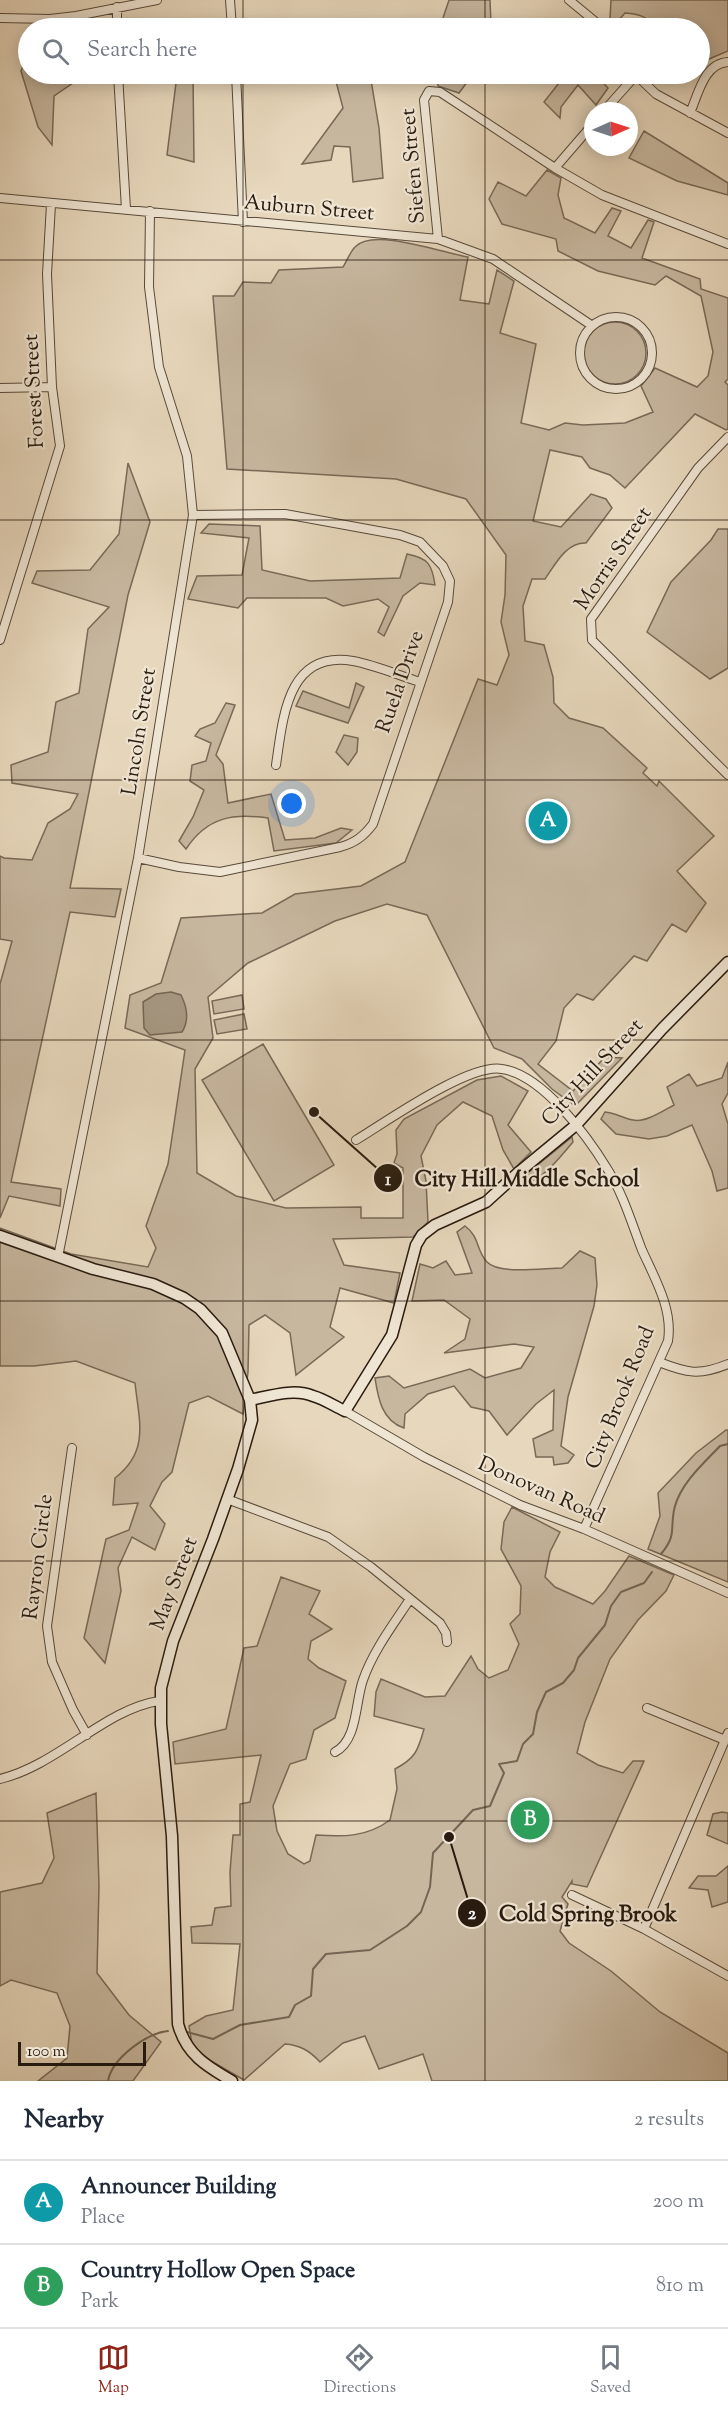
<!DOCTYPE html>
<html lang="en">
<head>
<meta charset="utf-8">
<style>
  :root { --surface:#fff; --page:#f6f6f7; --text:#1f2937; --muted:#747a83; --line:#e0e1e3; --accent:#8f2418 }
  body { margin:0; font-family:"Sorts Mill Goudy",serif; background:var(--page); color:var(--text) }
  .compass { position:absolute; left:584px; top:102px; width:54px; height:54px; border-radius:50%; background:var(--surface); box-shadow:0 3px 15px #0003; rotate:87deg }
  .scale { position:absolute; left:18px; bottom:15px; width:128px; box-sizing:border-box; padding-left:6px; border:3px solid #291b0f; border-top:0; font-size:16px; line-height:21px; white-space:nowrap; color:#291b0f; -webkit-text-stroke:4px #efe5d3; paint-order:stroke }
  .you { position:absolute; left:292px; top:804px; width:21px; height:21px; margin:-15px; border:4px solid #fff; border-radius:50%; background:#1a73e8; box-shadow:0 0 0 9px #1a73e833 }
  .badge { display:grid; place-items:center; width:39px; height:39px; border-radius:50%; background:var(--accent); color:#fff; font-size:20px; font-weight:700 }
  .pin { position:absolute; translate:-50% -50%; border:3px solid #fff; box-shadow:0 2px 6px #0006 }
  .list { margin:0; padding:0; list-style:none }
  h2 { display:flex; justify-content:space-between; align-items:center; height:78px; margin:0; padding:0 24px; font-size:26px }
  h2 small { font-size:20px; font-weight:400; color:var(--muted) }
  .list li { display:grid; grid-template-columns:39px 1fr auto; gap:18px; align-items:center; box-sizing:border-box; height:84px; padding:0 24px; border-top:2px solid var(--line) }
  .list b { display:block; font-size:22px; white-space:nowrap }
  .list p { margin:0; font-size:20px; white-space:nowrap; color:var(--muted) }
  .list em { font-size:20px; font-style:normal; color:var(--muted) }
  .icon { flex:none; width:33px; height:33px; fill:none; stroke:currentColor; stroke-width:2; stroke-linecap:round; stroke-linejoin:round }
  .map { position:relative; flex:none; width:728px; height:2081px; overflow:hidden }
  .search { position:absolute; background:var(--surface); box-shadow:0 3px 15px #0003; left:18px; right:18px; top:18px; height:66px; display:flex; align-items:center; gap:15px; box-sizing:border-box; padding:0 21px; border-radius:33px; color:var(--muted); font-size:22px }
  .sheet { height:246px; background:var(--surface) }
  nav { display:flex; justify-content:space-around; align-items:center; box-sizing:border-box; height:84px; border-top:2px solid var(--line); background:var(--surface); font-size:16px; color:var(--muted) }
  nav a { display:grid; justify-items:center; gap:3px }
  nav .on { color:var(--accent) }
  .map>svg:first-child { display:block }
  .green { fill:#c7b79f; stroke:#786957; stroke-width:1.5 }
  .water { fill:#a69781; stroke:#746553; stroke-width:1.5 }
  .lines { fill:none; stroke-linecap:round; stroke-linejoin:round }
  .stream { stroke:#746553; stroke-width:2 }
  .street-casing { stroke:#584a3a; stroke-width:10 }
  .secondary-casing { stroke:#291b0f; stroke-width:13 }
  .street { stroke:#efe5d3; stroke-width:8 }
  .secondary { stroke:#efe5d3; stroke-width:10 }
  .grid { fill:none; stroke:#291b0f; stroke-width:1.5; stroke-opacity:0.55 }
  .labels { text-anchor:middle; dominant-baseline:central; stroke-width:4.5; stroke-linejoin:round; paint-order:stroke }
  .street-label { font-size:21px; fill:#291b0f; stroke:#efe5d3 }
  .leader { fill:none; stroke:#291b0f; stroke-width:2 }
  .callout-dot { fill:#291b0f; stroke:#efe5d3; stroke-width:2 }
  .mark-label { font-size:18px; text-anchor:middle; font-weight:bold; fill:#fff }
  .callout-label { font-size:22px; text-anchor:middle; font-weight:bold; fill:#291b0f; stroke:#efe5d3; stroke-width:4.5; stroke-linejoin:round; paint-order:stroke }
</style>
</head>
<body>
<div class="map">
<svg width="728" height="2081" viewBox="0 0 728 2081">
  <rect width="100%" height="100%" fill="#e7d7bc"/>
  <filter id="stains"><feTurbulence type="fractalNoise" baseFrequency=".00333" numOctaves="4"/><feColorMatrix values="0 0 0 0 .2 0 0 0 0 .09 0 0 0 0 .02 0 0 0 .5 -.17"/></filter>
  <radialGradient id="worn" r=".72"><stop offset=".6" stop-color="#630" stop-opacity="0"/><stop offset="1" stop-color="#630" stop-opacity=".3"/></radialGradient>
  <path class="green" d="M449,0H490L491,24L504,28H398L441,24Z
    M611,0H728V51L709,59L700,48V28H655C647,16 639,14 625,13L617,22L610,19Z
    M28,53V74H69L73,83L54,96L52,145L38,127L21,71Z
    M173,74H193L194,162L167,155L177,75Z
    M334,74H370L379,128L383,178L353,182L350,147L334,146L331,160L302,164L343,108Z
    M437,74H473L459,93L438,86Z
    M566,74H595L608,88L596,105L578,85L561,107L560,118L544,102Z
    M644,131L728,183V195L677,181L629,158Z
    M547,170L561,178L558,195L564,218L595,233L612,208L621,211L608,236L631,248L648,220L654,222L642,258L700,279L701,289L728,298V379L725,382L728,385V429L726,430L695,414L625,488L610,475L590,468L582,457L550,450L533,521L561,527L591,494L606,499L612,508L586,543C566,542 555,565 545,579H532L523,606L525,641L544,645L553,677L554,703L569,718L603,728L647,768L643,773L657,786L659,781L714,836L677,871L706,903L686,932L672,924L647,961L634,956L593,1000L577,994L564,1008L556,1041L538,1064L573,1091L605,1057L622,1058L575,1106L552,1089L522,1059L494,1048L427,915L387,904L335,921L248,963L208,997L213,1038L195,1069L197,1173L236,1196L286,1208L361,1207V1218H403V1168L394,1163L397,1154L396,1130L404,1119L477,1080L501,1076L528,1091L508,1125L531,1152L514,1169L503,1150L492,1116L463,1102L437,1125L421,1156L426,1181L428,1222L413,1237L333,1239L344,1265L400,1273L394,1303L340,1288L330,1327L344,1337L296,1375L290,1333L265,1315L249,1325L248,1372L243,1414L208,1396L189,1403L172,1472L162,1482L150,1506L165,1524L155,1550L132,1537L118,1568L121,1591L105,1663L84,1638L106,1539L129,1530L138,1503L113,1505L115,1478C150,1451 139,1421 135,1383L76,1361L34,1366H0V1228L71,1254L148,1267L156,1248L146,1226L168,1164L185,1050L125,1028L130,995L161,983L181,918L262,913L295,894L361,886L405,862L478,679L497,685L509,655L501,622L505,595L506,555L466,499L396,479L227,469L213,296H234L243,282L271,283L279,270L343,267C347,261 350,252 355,247C373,227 443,253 468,257L460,300L489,304L497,270L514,281L500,333L536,344L521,423L549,430L565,423L583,425L625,423L653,412L641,386L655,368L697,387L708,376L713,352L701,296L666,276L655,285L598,271L558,251L556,239L502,224L489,199L498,182L526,196Z
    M584 353a31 31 0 1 1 62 0a31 31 0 1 1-62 0Z
    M128,463L150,522L128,595L70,888L121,889L115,917L70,912L11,1182L61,1189L60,1206L9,1196L0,1218V984L12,941L0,939V856L4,858L32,860L48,823L70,809L78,794L12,783L11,765L48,752L56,702L79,693L88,629L109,607L32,583L37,571L90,570L119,534Z
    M209,524L260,526L262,570L310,581L400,578L407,554C428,558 432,564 435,585L420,583L403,596L384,636L378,632L389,607L378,599L343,606L326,598H247L238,608L188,599L197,576L242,575L249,538L201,533Z
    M718,529H728V668L710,679L647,632L671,582L711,540Z
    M356,683L364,687L348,723L296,706L303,691L349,708Z
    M226,703L235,705L216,755L223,764L228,803L271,794L285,840L315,838L341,828L352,830L336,843L274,851L268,818C233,813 207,817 186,849L179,841L193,817L204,790L190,781L192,765L206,761L211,743L195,736L200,729L215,723Z
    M344,735L358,738L357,752L348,765L336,752Z
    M242,995L244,1009L214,1014L212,1001Z
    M244,1014L247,1029L217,1034L214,1020Z
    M263,1044L334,1165L274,1201L202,1080Z
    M728,1062V1093L722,1104L728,1124V1188L717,1191L712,1171L692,1125L667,1136L649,1139L616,1134L601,1119L605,1112C615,1113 623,1118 633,1120C645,1123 663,1111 674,1105L667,1087L689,1074L697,1086L722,1078Z
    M572,1137L573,1142C559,1158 537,1189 513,1185Z
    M465,1226C480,1237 476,1251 487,1262C499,1275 544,1268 562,1268L580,1251L595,1258L597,1285L594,1306L568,1397L561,1446L574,1455L568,1463L554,1465L553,1457H536L533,1439L553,1430L554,1390L536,1404L507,1435L489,1411L471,1407L454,1386L428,1394L405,1414L404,1428C382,1421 378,1398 375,1378L389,1376L404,1388L470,1369L485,1378L521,1368L534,1347L514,1344L444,1353L465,1339L470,1319L444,1300L412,1301L420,1264L433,1268L446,1261L455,1275L472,1273L457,1232Z
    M726,1430H728V1582L648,1549L660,1516L658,1493L696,1453Z
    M512,1507L560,1532L550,1552L545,1577L555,1587L593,1604L605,1591L629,1556L674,1575L666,1591L638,1620L610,1659L585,1722L577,1753L598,1765L623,1773L633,1761H644L587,1887L572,1884V1881L562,1897L568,1904L560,1931L569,1943L611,1971L660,2012L728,2053V2081H432L423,2054L379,2069L365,2036L343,2043L320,2062C310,2051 300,2045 285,2044L244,2080L204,2057L192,2044L189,2026L206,2016L233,2010L240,1944L192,1943L191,1927L212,1925L215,1908L231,1906L230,1872L233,1835H240V1804L250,1802L261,1755L175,1764L173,1742L226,1729L244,1648L257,1646L281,1577L320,1591L309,1614L332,1629L311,1641L308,1659L319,1668L346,1681L335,1718L314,1730L306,1759L290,1764L273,1806L277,1831L288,1854L304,1864L310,1861L316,1835C344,1837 367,1837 390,1820L397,1789L395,1769C416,1758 418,1750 424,1729L374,1716L376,1692L381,1679L425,1697L445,1696L471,1656L478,1669L489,1678L508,1670L519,1644L510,1624L520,1614L521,1586L501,1549L504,1522Z
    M96,1793L99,1885L97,1973L129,2015L161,2042L133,2081H38L67,2058L70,2026L57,1993L11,1980L0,1986V1892L42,1883L54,1858L47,1813Z
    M722,1812L728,1813V1844L707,1835L713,1814Z
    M728,1866V1902L712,1907L708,1890L689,1888L698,1876H716Z"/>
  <path class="water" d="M171,992L181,995C187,1007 189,1021 182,1032L150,1035L144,1028L143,1002L156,994Z"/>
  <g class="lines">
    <path class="stream" d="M661,1554C678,1534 669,1528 675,1506C682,1482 704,1463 720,1446L728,1444
      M187,2032L213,2039L240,2025L289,2017L295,2005L311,1996L313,1969L326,1954L370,1950L407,1926L421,1912L430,1887L433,1853L473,1810L490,1806L504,1773L499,1764L517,1761L523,1744L533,1734L537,1712L546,1692L563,1683L574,1670L578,1658L605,1625L611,1606L621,1592L644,1583L652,1572
      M108,2081C112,2058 147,2033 168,2031"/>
    <defs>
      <path id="street" d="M230,0L232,28
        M569,0L603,28
        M117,7V28
        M0,18L50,19L76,16L157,0
        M118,74L126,209
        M236,74L243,222
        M635,74L656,94L728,133
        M604,111L636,75
        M690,113C698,95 704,63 728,62
        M555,168L593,124
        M0,198L438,239L493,259L591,325
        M438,239L424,100L429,91L440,92L555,168L602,195L728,244
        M580 353a36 36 0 1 1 72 0a36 36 0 1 1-72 0Z
        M0,388L52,387
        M728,437L698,468L591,619L592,640L728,775
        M0,640L60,446L52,387L47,274L51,204
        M276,765C283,718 287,650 353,661C375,665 398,675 420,682
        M138,858L179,867L220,872L340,847C355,843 364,836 373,824L448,602L450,581L443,566L420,542L400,535L285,514L193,515
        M356,1140C386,1122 469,1063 502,1069C543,1075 588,1137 608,1170C623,1194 632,1224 642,1250C655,1279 673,1309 668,1341L584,1529
        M58,1257L138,858L193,515L187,456L159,367L149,287L150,211
        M659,1362C687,1373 699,1376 728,1364
        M345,1411L424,1457L520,1505L584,1529L728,1593
        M72,1448L47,1626L52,1662L73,1710L87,1735
        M227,1499L328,1537L371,1567L440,1623L446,1633L447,1642
        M647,1708L725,1740
        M335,1752C358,1740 355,1702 363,1680C373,1651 393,1625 410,1599
        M0,1779C58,1765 105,1709 159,1701
        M572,1895L644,1929L728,1976
        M644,1929L728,1733"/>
      <path id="secondary" d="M0,1236L93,1269L153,1284L184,1298L200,1309L222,1333L250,1400L252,1420L238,1469L213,1539L173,1641L161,1688V1724L172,1836L178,2024C186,2054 206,2066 232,2081
        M250,1400C270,1396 294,1388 313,1396C324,1399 334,1406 345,1411L392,1335L416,1245L422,1235L435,1225L486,1202L519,1172L576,1125L662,1029L728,962"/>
    </defs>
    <use href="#street" class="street-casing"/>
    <use href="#secondary" class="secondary-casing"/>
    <use href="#street" class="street"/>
    <use href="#secondary" class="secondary"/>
  </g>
  <path class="grid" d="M243,0V28M485,0V28M243,74V2081M485,74V2081M0,260H728M0,520H728M0,780H728M0,1040H728M0,1301H728M0,1561H728M0,1821H728"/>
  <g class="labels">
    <g class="street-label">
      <text transform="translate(414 166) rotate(-95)">Siefen Street</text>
      <text transform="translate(309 209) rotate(5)">Auburn Street</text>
      <text transform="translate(35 391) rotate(-93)">Forest Street</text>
      <text transform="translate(614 559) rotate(-56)">Morris Street</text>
      <text transform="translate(401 682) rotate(-71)">Ruela Drive</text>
      <text transform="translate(140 732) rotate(-81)">Lincoln Street</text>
      <text transform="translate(593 1073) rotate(-47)">City Hill Street</text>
      <text transform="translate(621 1398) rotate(-68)">City Brook Road</text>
      <text transform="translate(541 1491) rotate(24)">Donovan Road</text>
      <text transform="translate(39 1557) rotate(-83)">Rayron Circle</text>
      <text transform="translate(175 1584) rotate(-69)">May Street</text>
    </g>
  </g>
  <path class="leader" d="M314 1112L388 1178M449 1837L472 1913"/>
  <g class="callout-dot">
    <circle cx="314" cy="1112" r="6"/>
    <circle cx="449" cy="1837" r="6"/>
    <circle cx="388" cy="1178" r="15"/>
    <circle cx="472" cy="1913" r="15"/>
  </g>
  <g class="mark-label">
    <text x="388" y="1185">1</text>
    <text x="472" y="1919">2</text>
  </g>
  <g class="callout-label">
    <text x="527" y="1186">City Hill Middle School</text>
    <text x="588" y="1921">Cold Spring Brook</text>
  </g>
  <rect width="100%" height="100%" filter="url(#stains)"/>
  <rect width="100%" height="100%" fill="url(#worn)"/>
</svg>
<svg class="compass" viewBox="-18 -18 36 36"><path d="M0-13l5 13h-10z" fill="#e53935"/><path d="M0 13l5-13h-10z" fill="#747a83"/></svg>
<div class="scale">100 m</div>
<div class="you"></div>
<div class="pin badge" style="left:548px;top:821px;background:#0f9aa8">A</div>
<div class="pin badge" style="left:530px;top:1820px;background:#2e9e5b">B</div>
<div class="search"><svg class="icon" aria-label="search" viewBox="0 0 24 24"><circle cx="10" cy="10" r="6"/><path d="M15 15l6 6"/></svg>Search here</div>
</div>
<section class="sheet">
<h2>Nearby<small>2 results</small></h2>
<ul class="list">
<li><span class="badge" style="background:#0f9aa8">A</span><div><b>Announcer Building</b><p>Place</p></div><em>200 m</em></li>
<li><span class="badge" style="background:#2e9e5b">B</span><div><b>Country Hollow Open Space</b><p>Park</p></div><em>810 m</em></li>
</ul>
</section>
<nav>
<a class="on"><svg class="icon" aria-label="map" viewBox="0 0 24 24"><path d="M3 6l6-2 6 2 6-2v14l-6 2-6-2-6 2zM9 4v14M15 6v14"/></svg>Map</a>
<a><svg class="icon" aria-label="directions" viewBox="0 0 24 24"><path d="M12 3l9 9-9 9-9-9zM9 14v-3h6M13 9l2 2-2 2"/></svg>Directions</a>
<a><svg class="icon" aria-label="saved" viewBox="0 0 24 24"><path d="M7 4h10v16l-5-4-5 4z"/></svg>Saved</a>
</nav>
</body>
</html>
